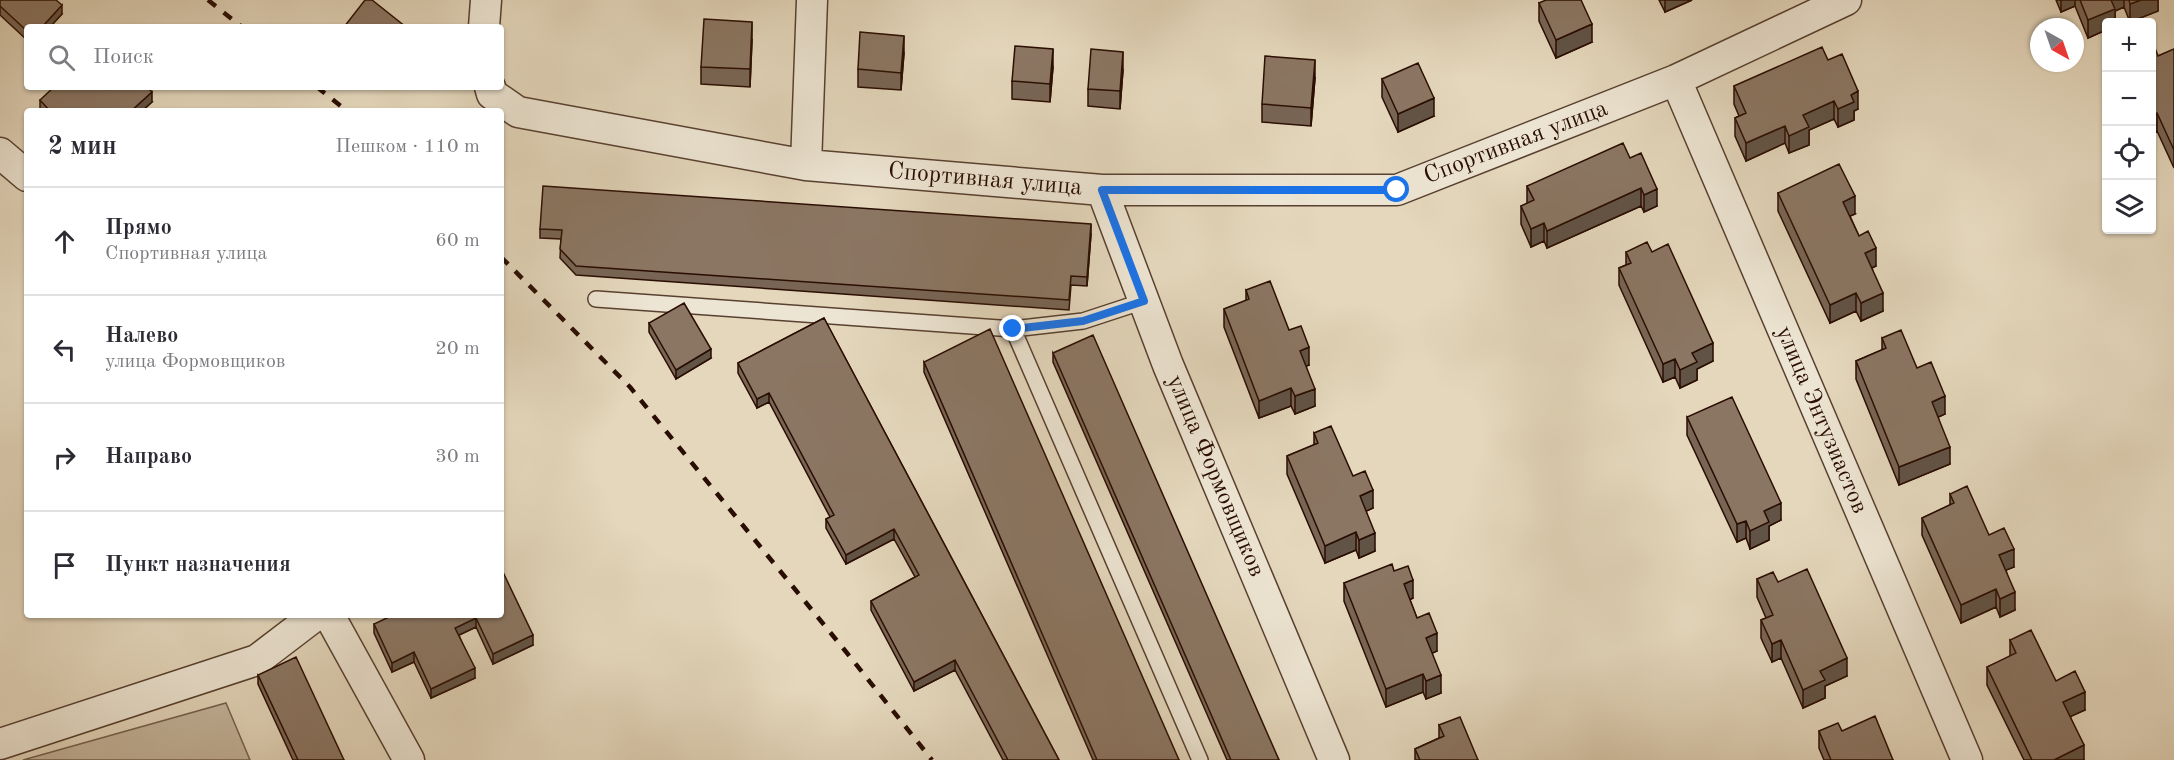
<!DOCTYPE html>
<html lang="ru">
<head>
<meta charset="utf-8">
<style>
  :root { --surface:#fff; --page:#f7f7f7; --text:#2b2b33; --muted:#7c7c81; --line:#e1e1e2 }
  body { margin:0; font-family:"Old Standard TT",serif; background:var(--page); color:var(--text) }
  .controls { position:absolute; right:18px; top:18px; display:grid; overflow:hidden; border-radius:6px; box-shadow:0 2px 4px #0004 }
  .controls button { width:54px; height:54px; display:grid; place-items:center; padding:0; border:0; border-bottom:2px solid var(--line); background:var(--surface); color:var(--text); font:30px sans-serif }
  .compass { position:absolute; left:2030px; top:18px; width:54px; height:54px; border-radius:50%; background:var(--surface); box-shadow:0 2px 4px #0004; rotate:140deg }
  .stop { position:absolute; width:18px; height:18px; margin:-14px; border:4px solid #1a73e8; border-radius:50%; background:#fff }
  .stop.end { background:#1a73e8; border-color:#fff; box-shadow:0 2px 6px #0008 }
  .list { margin:0; padding:0; list-style:none }
  h2 { display:flex; justify-content:space-between; align-items:center; height:78px; margin:0; padding:0 24px; font-size:26px }
  h2 small { font-size:20px; font-weight:400; color:var(--muted) }
  .list li { display:grid; grid-template-columns:39px 1fr auto; gap:18px; align-items:center; box-sizing:border-box; height:108px; padding:0 24px; border-top:2px solid var(--line) }
  .list b { display:block; font-size:22px; white-space:nowrap }
  .list p { margin:0; font-size:20px; white-space:nowrap; color:var(--muted) }
  .list em { font-size:20px; font-style:normal; color:var(--muted) }
  .icon { flex:none; width:33px; height:33px; fill:none; stroke:currentColor; stroke-width:2; stroke-linecap:round; stroke-linejoin:round }
  .map { position:relative; flex:none; width:2174px; height:760px; overflow:hidden }
  .search { position:absolute; background:var(--surface); box-shadow:0 2px 4px #0004; left:24px; top:24px; width:480px; height:66px; display:flex; align-items:center; gap:15px; box-sizing:border-box; padding:0 21px; border-radius:6px; color:var(--muted); font-size:22px }
  .panel { position:absolute; background:var(--surface); box-shadow:0 2px 4px #0004; left:24px; top:108px; width:480px; height:510px; border-radius:6px }
  .map>svg:first-child { display:block }
  .green { fill:#c4b59c; stroke:#77614f; stroke-width:1.5 }
  .lines { fill:none; stroke-linecap:round; stroke-linejoin:round }
  .service-casing { stroke:#584030; stroke-width:18 }
  .minor-casing { stroke:#584030; stroke-width:33 }
  .service { stroke:#ede5d3; stroke-width:15 }
  .minor { stroke:#ede5d3; stroke-width:30 }
  .rail { stroke:#2a0d02; stroke-width:4.5; stroke-dasharray:10 10; stroke-linecap:butt }
  .wall { fill:#786555; stroke:#2a0d02; stroke-width:1.5 }
  .shaded-wall { fill:#615345; stroke:#2a0d02; stroke-width:1.5 }
  .building { fill:#8b7663; stroke:#2a0d02; stroke-width:1.5 }
  .route { stroke:#1a73e8; stroke-width:8 }
  .labels { text-anchor:middle; dominant-baseline:central; stroke-width:4.5; stroke-linejoin:round; paint-order:stroke }
  .street-label { font-size:24px; fill:#2a0d02; stroke:#ede5d3 }
</style>
</head>
<body>
<div class="map">
<svg width="2174" height="760" viewBox="0 0 2174 760">
  <rect width="100%" height="100%" fill="#e4d7bc"/>
  <filter id="stains"><feTurbulence type="fractalNoise" baseFrequency=".00333" numOctaves="4"/><feColorMatrix values="0 0 0 0 .2 0 0 0 0 .09 0 0 0 0 .02 0 0 0 .5 -.17"/></filter>
  <radialGradient id="worn" r=".72"><stop offset=".6" stop-color="#630" stop-opacity="0"/><stop offset="1" stop-color="#630" stop-opacity=".3"/></radialGradient>
  <path class="green" d="M226,703L250,760H23Z"/>
  <g class="lines">
    <defs>
      <path id="service" d="M596,299L1013,329L1083,321L1144,301
        M1013,329L1200,760"/>
      <path id="minor" d="M484,27L486,0
        M1676,80L1967,760
        M490,87L492,94L518,112L806,165L1102,190H1397L1676,80L1846,0
        M0,153L27,176
        M806,165L812,0
        M1102,190L1168,365L1334,760
        M329,615L409,760
        M0,744L257,660L316,615"/>
    </defs>
    <use href="#service" class="service-casing"/>
    <use href="#minor" class="minor-casing"/>
    <use href="#service" class="service"/>
    <use href="#minor" class="minor"/>
    <path class="rail" d="M208,0L242,27
      M317,87L347,111
      M501,257L630,387L847,653L932,760"/>
  </g>
  <path class="wall" d="M0,0L62,14L50,27H27V40L0,15Z
    M1659,0H1692L1665,12Z
    M2056,0H2158V11L2130,22L2124,7L2115,11V22H2106V30L2088,38L2075,6L2061,12Z
    M1539,3L1592,42L1556,58L1539,21Z
    M752,40L750,87L701,84V67Z
    M2174,49V168L2157,131L2151,134V50L2158,56Z
    M904,53L901,90L858,87V69Z
    M1828,60L1858,109L1854,111V120L1838,127L1834,119L1809,130V145L1789,153L1785,143L1746,161L1735,136V118L1739,116L1734,104V86Z
    M1053,67L1050,102L1012,99V81Z
    M1123,70L1120,109L1088,106V89Z
    M1315,78L1311,126L1262,122V104Z
    M1382,79L1434,116L1398,132L1382,97Z
    M40,100L152,102L142,111H42L40,109Z
    M1630,158L1657,206L1644,212L1641,206L1547,248L1544,241L1531,247L1521,224V206L1527,204V186Z
    M1778,193L1855,214L1850,216L1859,236L1876,266L1872,268L1883,311L1861,321L1856,311L1830,323L1778,211Z
    M540,229L1091,234L1087,286L1071,285L1069,310L576,275L560,258L561,239L540,238Z
    M1626,252H1652L1713,361L1697,369V380L1680,388L1675,377L1663,382L1619,285V268L1626,265Z
    M1246,290L1289,330L1309,365L1306,366L1315,406L1295,414L1291,406L1259,418L1224,327V309L1246,301Z
    M824,318L1059,760H1003L955,670L914,691L871,610V601L915,577L894,539L846,564L826,528V519L830,517L769,402L757,408L738,373V363Z
    M649,323L711,358L676,379L649,332Z
    M1882,338L1917,368L1945,414L1938,417L1950,464L1899,485L1856,379V361L1882,350Z
    M1053,353L1279,760H1227L1053,362Z
    M924,362L1179,760H1093L924,372Z
    M1687,417L1781,520L1769,526V540L1750,549L1746,538L1737,542L1687,435Z
    M1314,433L1373,508L1366,511L1375,551L1359,558L1356,550L1325,563L1287,474V456L1314,445Z
    M1950,494L1989,535L2014,567L2006,570L2015,610L2000,617L1996,607L1961,623L1922,535V518L1950,505Z
    M1394,571L1413,598L1410,600L1417,618L1437,651L1432,653L1441,693L1426,699L1423,692L1386,707L1344,601V583Z
    M1757,579L1778,582L1847,676L1825,686V698L1803,708L1781,658L1772,662L1761,638V620L1766,618L1757,597Z
    M501,615L533,645L493,664L476,627L459,635L475,678L431,698L414,662L392,672L374,633V624Z
    M2010,640L2056,681L2085,710L2070,716L2084,760H2024L1987,685V667L2010,657Z
    M258,675L344,760H293L258,684Z
    M1439,725L1478,760H1415V749L1439,738Z
    M1819,731H1842L1893,760H1824L1819,748Z"/>
  <path class="shaded-wall" d="M1665,0H1692L1665,12Z
    M2061,0H2075V6L2061,12Z
    M2109,0H2124V7L2115,11V22H2106V30L2088,38V20Z
    M2141,0H2158V11L2130,22V4Z
    M62,5V14L50,27H42Z
    M752,22V40L750,87V69Z
    M1592,24V42L1556,58V40Z
    M904,36V53L901,90V73Z
    M1053,49V67L1050,102V84Z
    M1123,52V70L1120,109V91Z
    M1315,60V78L1311,126V108Z
    M1858,91V109L1854,111V120L1838,127V109L1851,95Z
    M152,92V102L142,111H131Z
    M1434,98V116L1398,132V114Z
    M1834,101V119L1809,130V145L1789,153V136L1803,115Z
    M2157,113V131L2151,134V116Z
    M1785,126V143L1746,161V143Z
    M1641,188V206L1547,248V231Z
    M1657,189V206L1644,212V195Z
    M1855,196V214L1843,219V202Z
    M1544,223V241L1531,247V229Z
    M1091,224V234L1087,286V277Z
    M1876,248V266L1865,271V253Z
    M1856,293V311L1830,323V305Z
    M1883,293V311L1861,321V303Z
    M1713,343V361L1697,369V380L1680,388V370L1692,353Z
    M1309,347V365L1300,369V351Z
    M711,349V358L676,379V370Z
    M1675,359V377L1663,382V364Z
    M1291,388V406L1259,418V401Z
    M1315,389V406L1295,414V396Z
    M769,393V402L757,408V399Z
    M1945,396V414L1932,420V402Z
    M1950,447V464L1899,485V467Z
    M1373,490V508L1360,514V496Z
    M1781,503V520L1769,526V540L1750,549V531L1764,511Z
    M1746,521V538L1737,542V524Z
    M894,529V539L846,564V555Z
    M1356,532V550L1325,563V546Z
    M1375,533V551L1359,558V540Z
    M2014,549V567L1999,573V555Z
    M1413,580V598L1404,602V584Z
    M1996,589V607L1961,623V605Z
    M2015,592V610L2000,617V599Z
    M476,618V627L455,637V628Z
    M1437,633V651L1426,656V638Z
    M533,635V645L493,664V654Z
    M1781,640V658L1772,662V644Z
    M414,652V662L392,672V663Z
    M1847,658V676L1825,686V698L1803,708V690L1820,671Z
    M955,660V670L914,691V682Z
    M475,668V678L431,698V689Z
    M1423,674V692L1386,707V689Z
    M1441,675V693L1426,699V681Z
    M2085,692V710L2063,720V702Z
    M2084,745V760H2054Z"/>
  <path class="building" d="M0,0H56L62,5L42,27H27V31L0,6Z
    M365,0H372L406,27H344Z
    M1546,0H1581L1592,24L1556,40L1539,3Z
    M2080,0H2111L2115,9L2088,20Z
    M2129,0H2141L2130,4Z
    M704,19L752,22L750,69L701,67Z
    M860,32L904,36L901,73L858,69Z
    M1015,46L1053,49L1050,84L1012,81Z
    M1822,47L1828,60L1842,54L1858,91L1851,95L1854,102L1838,109L1834,101L1803,115L1809,127L1789,136L1785,126L1746,143L1735,118L1746,113L1734,86Z
    M2155,48L2158,56L2174,49V150L2157,113L2151,116V50Z
    M1091,49L1123,52L1120,91L1088,89Z
    M1265,56L1315,60L1311,108L1262,104Z
    M1418,63L1434,98L1398,114L1382,79Z
    M54,87H147L152,92L131,111H50L40,100Z
    M1623,143L1630,158L1641,153L1657,189L1644,195L1641,188L1547,231L1544,223L1531,229L1521,206L1534,200L1527,186Z
    M1839,164L1855,196L1843,202L1859,236L1868,231L1876,248L1865,253L1883,293L1861,303L1856,293L1830,305L1778,193Z
    M543,186L1091,224L1087,277L1071,276L1069,300L576,266L560,249L562,230L540,229Z
    M1647,242L1652,252L1668,244L1713,343L1692,353L1697,362L1680,370L1675,359L1663,364L1619,268L1631,263L1626,252Z
    M1270,281L1289,330L1301,326L1309,347L1300,351L1315,389L1295,396L1291,388L1259,401L1224,309L1249,299L1246,290Z
    M684,303L711,349L676,370L649,323Z
    M824,318L1059,760H1008L955,660L914,682L871,601L919,575L894,529L846,555L826,519L834,515L769,393L757,399L738,363Z
    M990,329L1179,760H1097L924,362Z
    M1901,330L1917,368L1931,362L1945,396L1932,402L1950,447L1899,467L1856,361L1886,348L1882,338Z
    M1093,335L1279,760H1231L1053,353Z
    M1732,397L1781,503L1764,511L1769,522L1750,531L1746,521L1737,524L1687,417Z
    M1331,426L1353,476L1365,471L1373,490L1360,496L1375,533L1359,540L1356,532L1325,546L1287,456L1318,443L1314,433Z
    M1967,486L1989,535L2004,528L2014,549L1999,555L2015,592L2000,599L1996,589L1961,605L1922,518L1954,503L1950,494Z
    M1392,564L1394,571L1408,566L1413,580L1404,584L1417,618L1429,613L1437,633L1426,638L1441,675L1426,681L1423,674L1386,689L1344,583Z
    M501,568L533,635L493,654L476,618L455,628L475,668L431,689L414,652L392,663L374,624L393,615H501Z
    M1807,569L1847,658L1820,671L1825,680L1803,690L1781,640L1772,644L1761,620L1773,615L1757,579L1773,572L1778,582Z
    M2031,630L2056,681L2075,671L2085,692L2063,702L2084,745L2054,760H2032L1987,667L2016,653L2010,640Z
    M296,657L344,760H298L258,675Z
    M1875,716L1893,760H1831L1819,731L1838,723L1842,731Z
    M1460,717L1478,760H1420L1415,749L1444,736L1439,725Z"/>
  <g class="lines">
    <path class="route" d="M1013,329L1083,321L1144,301L1102,190H1397"/>
  </g>
  <g class="labels">
    <g class="street-label">
      <text transform="translate(1516 143) rotate(-21)">Спортивная улица</text>
      <text transform="translate(985 180) rotate(5)">Спортивная улица</text>
      <text transform="translate(1821 420) rotate(67)">улица Энтузиастов</text>
      <text transform="translate(1215 476) rotate(67)">улица Формовщиков</text>
    </g>
  </g>
  <rect width="100%" height="100%" filter="url(#stains)"/>
  <rect width="100%" height="100%" fill="url(#worn)"/>
</svg>
<div class="controls">
<button>+</button>
<button>−</button>
<button><svg class="icon" aria-label="locate" viewBox="0 0 24 24"><circle cx="12" cy="12" r="6"/><path d="M12 2v4M12 18v4M2 12h4M18 12h4"/></svg></button>
<button><svg class="icon" aria-label="layers" viewBox="0 0 24 24"><path d="M12 4l9 5-9 5-9-5zM3 14l9 5 9-5"/></svg></button>
</div>
<svg class="compass" viewBox="-18 -18 36 36"><path d="M0-13l5 13h-10z" fill="#e53935"/><path d="M0 13l5-13h-10z" fill="#7c7c81"/></svg>
<div class="stop" style="left:1397px;top:190px"></div>
<div class="stop end" style="left:1013px;top:329px"></div>
<div class="search"><svg class="icon" aria-label="search" viewBox="0 0 24 24"><circle cx="10" cy="10" r="6"/><path d="M15 15l6 6"/></svg>Поиск</div>
<section class="panel">
<h2>2 мин<small>Пешком · 110 m</small></h2>
<ul class="list">
<li><svg class="icon" aria-label="ahead" viewBox="0 0 24 24"><path d="M12 20V5M6 11l6-6 6 6"/></svg><div><b>Прямо</b><p>Спортивная улица</p></div><em>60 m</em></li>
<li><svg class="icon" aria-label="left" viewBox="0 0 24 24"><path d="M17 20v-9H6M10 6l-5 5 5 5"/></svg><div><b>Налево</b><p>улица Формовщиков</p></div><em>20 m</em></li>
<li><svg class="icon" aria-label="right" viewBox="0 0 24 24"><path d="M7 20v-9h11M14 6l5 5-5 5"/></svg><div><b>Направо</b></div><em>30 m</em></li>
<li><svg class="icon" aria-label="arrive" viewBox="0 0 24 24"><path d="M6 21V4h12l-3 4 3 4H6"/></svg><div><b>Пункт назначения</b></div></li>
</ul>
</section>
</div>
</body>
</html>
